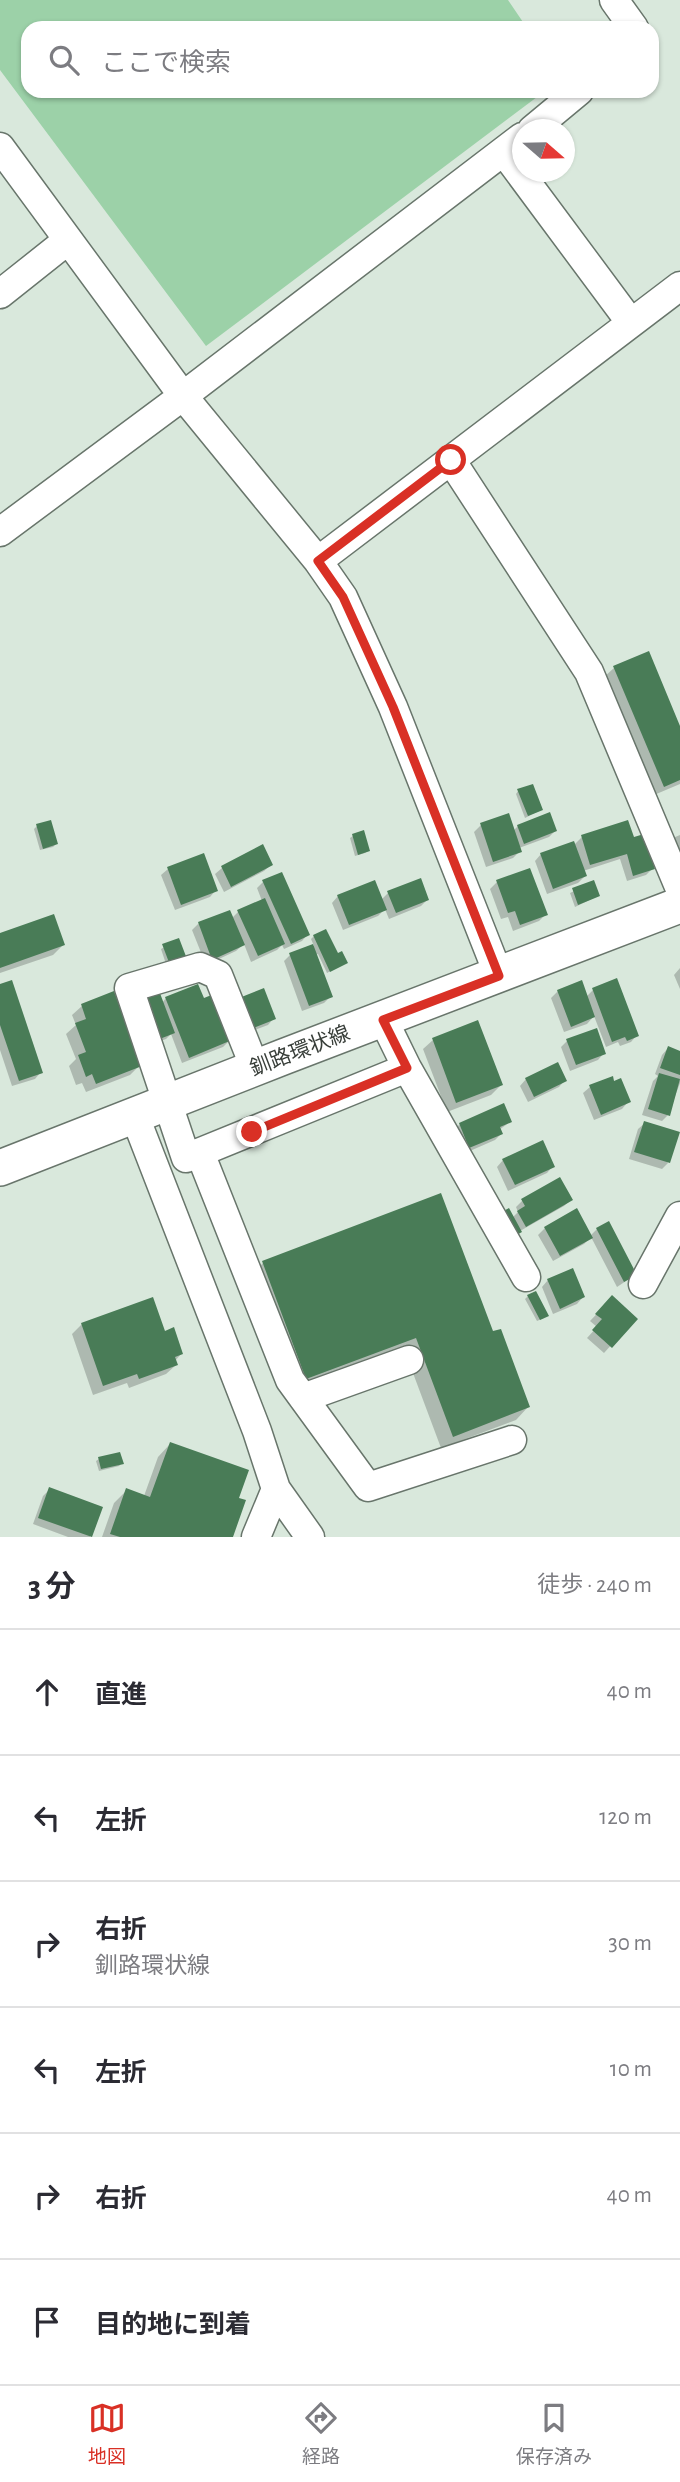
<!DOCTYPE html>
<html lang="ja">
<head>
<meta charset="utf-8">
<style>
  :root { --surface:#fff; --page:#f7f7f7; --text:#2b2b33; --muted:#7c7c81; --line:#e1e1e2; --accent:#d93025 }
  body { margin:0; font-family:"Alegreya Sans","Noto Sans JP",sans-serif; background:var(--page); color:var(--text) }
  .compass { position:absolute; left:512px; top:119px; width:63px; height:63px; border-radius:50%; background:var(--surface); box-shadow:0 2px 5px #0004; rotate:110deg }
  .stop { position:absolute; width:21px; height:21px; margin:-16px; border:5px solid #d93025; border-radius:50%; background:#fff }
  .stop.end { background:#d93025; border-color:#fff; box-shadow:0 2px 7px #0008 }
  .list { margin:0; padding:0; list-style:none }
  h2 { display:flex; justify-content:space-between; align-items:center; height:91px; margin:0; padding:0 28px; font-size:30px }
  h2 small { font-size:23px; font-weight:400; color:var(--muted) }
  .list li { display:grid; grid-template-columns:46px 1fr auto; gap:21px; align-items:center; box-sizing:border-box; height:126px; padding:0 28px; border-top:2px solid var(--line) }
  .list b { display:block; font-size:26px; white-space:nowrap }
  .list p { margin:0; font-size:23px; white-space:nowrap; color:var(--muted) }
  .list em { font-size:23px; font-style:normal; color:var(--muted) }
  .icon { flex:none; width:38px; height:38px; fill:none; stroke:currentColor; stroke-width:2; stroke-linecap:round; stroke-linejoin:round }
  .map { position:relative; flex:none; width:680px; height:1537px; overflow:hidden }
  .search { position:absolute; background:var(--surface); box-shadow:0 2px 5px #0004; left:21px; right:21px; top:21px; height:77px; display:flex; align-items:center; gap:18px; box-sizing:border-box; padding:0 24px; border-radius:21px; color:var(--muted); font-size:26px }
  .sheet { height:847px; background:var(--surface) }
  nav { display:flex; justify-content:space-around; align-items:center; box-sizing:border-box; height:98px; border-top:2px solid var(--line); background:var(--surface); font-size:19px; color:var(--muted) }
  nav a { display:grid; justify-items:center; gap:4px }
  nav .on { color:var(--accent) }
  .map>svg:first-child { display:block }
  .water { fill:#9cd1a8 }
  .shadow { fill:#0003 }
  .building { fill:#497c57 }
  .lines { fill:none; stroke-linecap:round; stroke-linejoin:round }
  .minor-casing { stroke:#68756b; stroke-width:31 }
  .major-casing { stroke:#68756b; stroke-width:38 }
  .minor { stroke:#fff; stroke-width:28 }
  .major { stroke:#fff; stroke-width:35 }
  .route { stroke:#d93025; stroke-width:9 }
  .labels { text-anchor:middle; dominant-baseline:central; stroke-width:7; stroke-linejoin:round; paint-order:stroke }
  .street-label { font-size:21px; fill:#383e39; stroke:#fff }
</style>
</head>
<body>
<div class="map">
<svg width="680" height="1537" viewBox="0 0 680 1537">
  <rect width="100%" height="100%" fill="#d9e8dc"/>
  <path class="water" d="M0,0H508L527,28H28V91H545L206,346L0,70Z"/>
  <path class="shadow" d="M614,668L680,730V784L654,795L604,677Z
    M518,791L541,810L525,818L516,794Z
    M627,822L633,839L653,868L646,875L627,881L620,859L583,871L585,876L578,883L547,894L535,861L541,854L574,845L582,837Z
    M481,825L513,831L518,826L555,831L549,837L519,848L520,851L513,858L486,867L474,832Z
    M37,826L56,844L53,847L40,850L34,829Z
    M680,835V871L668,840Z
    M353,836L368,851L365,853L355,856L350,838Z
    M262,847L271,865L264,871L224,892L215,874L222,868Z
    M168,869L216,890L210,897L175,910L161,875Z
    M263,882L308,934L302,941L284,949L282,945L277,950L251,962L244,944L236,951L206,965L192,930L199,923L232,918L238,912L262,901L257,888Z
    M497,882L546,914L539,921L513,931L508,917L501,919L490,889Z
    M593,882L598,896L575,907L570,893Z
    M388,893L427,900L421,906L389,919L385,909L378,916L343,930L332,903L338,896L381,900Z
    M0,935L63,945L53,955L0,973Z
    M314,936L346,963L327,973L318,954L315,955L331,996L324,1003L302,1011L284,961L290,955L314,946L311,939Z
    M178,940L167,967L161,949Z
    M680,968V989L674,975Z
    M0,986L41,1072L35,1079L12,1086L0,1050Z
    M593,990L637,1035L631,1042L620,1046L618,1042L606,1047L594,1016L587,1024L564,1032L551,998L558,991L586,997Z
    M166,998L203,1001L230,1040L223,1047L182,1063L171,1034L166,1039L150,1045L162,1003Z
    M82,1006L140,1065L130,1075L86,1092L82,1083L76,1085L69,1066L76,1059L66,1034L76,1025L72,1015Z
    M233,1006L274,1018L268,1025L244,1034Z
    M433,1040L501,1085L491,1095L447,1112L423,1049Z
    M567,1041L604,1053L598,1060L570,1071L561,1047Z
    M668,1048L680,1052V1083L668,1115L662,1121L642,1115L653,1081L658,1076L655,1074L662,1055Z
    M612,1078L628,1102L622,1109L594,1120L583,1093L590,1087Z
    M526,1079L565,1080L559,1087L528,1102L520,1086Z
    M510,1122L499,1130L501,1134L495,1140L463,1154L453,1131L460,1124Z
    M645,1123L668,1163L662,1169L629,1159L638,1129Z
    M503,1160L553,1166L547,1173L508,1191L497,1167Z
    M571,1200L564,1206L520,1231L512,1218L518,1212L516,1207L522,1201Z
    M545,1228L590,1236L597,1229L635,1275L617,1287L591,1237L584,1244L553,1261L538,1235Z
    M263,1263L492,1334L528,1407L516,1420L441,1448L404,1349L294,1391L250,1276Z
    M548,1280L583,1297L577,1304L553,1314L542,1287Z
    M528,1296L544,1318L537,1321L525,1299Z
    M612,1298L635,1319L604,1353L587,1338L597,1327L590,1321Z
    M82,1324L164,1333L181,1354L175,1361L176,1365L166,1374L129,1388L127,1383L93,1395L72,1334Z
    M170,1444L236,1499L231,1537H102L114,1503L127,1490L144,1496L158,1457Z
    M99,1459L122,1463L119,1466L99,1471L96,1461Z
    M50,1489L90,1536V1537H68L33,1524L43,1496Z"/>
  <path class="building" d="M649,651L680,726V780L664,787L613,666Z
    M533,784L543,810L528,816L517,789Z
    M550,812L557,831L524,844L517,825Z
    M509,813L522,852L493,862L480,823Z
    M51,820L58,844L43,849L36,824Z
    M628,820L634,837L644,834L655,869L633,876L627,854L590,865L581,835Z
    M364,830L370,851L358,855L352,834Z
    M574,841L587,876L553,889L540,853Z
    M263,844L273,865L231,887L221,866Z
    M204,853L218,891L181,905L167,867Z
    M530,868L548,915L520,925L515,911L508,913L496,880Z
    M282,872L310,935L291,944L262,880Z
    M421,878L429,900L396,913L387,891Z
    M375,880L387,910L349,925L337,895Z
    M594,880L600,896L578,905L572,888Z
    M265,898L285,944L258,956L237,910Z
    M230,910L245,945L212,960L198,922Z
    M54,914L65,945L0,968V933Z
    M326,929L338,953L342,951L348,963L330,972L313,935Z
    M179,938L187,959L170,965L162,944Z
    M313,944L333,997L309,1006L289,953Z
    M617,978L639,1036L627,1041L625,1037L612,1042L592,988Z
    M12,980L43,1073L19,1081L0,1025V984Z
    M582,980L595,1017L571,1027L557,990Z
    M198,984L204,998L214,994L232,1040L189,1058L165,997Z
    M158,988L175,1033L157,1040L139,995Z
    M264,988L276,1019L251,1029L239,998Z
    M114,991L142,1066L96,1084L92,1074L86,1077L78,1055L86,1052L75,1023L86,1019L81,1004Z
    M478,1020L503,1085L456,1103L432,1038Z
    M597,1028L606,1054L576,1065L566,1039Z
    M668,1046L680,1051V1075L660,1068Z
    M558,1062L567,1081L534,1097L525,1078Z
    M659,1073L680,1079L670,1116L648,1109Z
    M613,1076L614,1081L621,1078L631,1102L601,1115L589,1085Z
    M504,1103L512,1122L500,1127L503,1134L469,1148L459,1123Z
    M644,1121L680,1132L670,1163L634,1152Z
    M543,1140L555,1167L515,1185L502,1159Z
    M560,1177L573,1200L526,1227L517,1211L525,1206L521,1199Z
    M441,1193L493,1331L501,1329L530,1407L453,1437L416,1338L306,1379L262,1261Z
    M509,1208L522,1232L513,1237L500,1213Z
    M577,1208L593,1238L560,1256L544,1227Z
    M609,1221L637,1275L624,1282L596,1228Z
    M573,1268L585,1297L560,1309L547,1279Z
    M536,1291L549,1316L540,1320L527,1295Z
    M612,1295L638,1319L612,1348L592,1330L602,1319L595,1314Z
    M153,1297L165,1331L174,1327L183,1354L175,1357L178,1365L139,1379L137,1374L103,1386L81,1323Z
    M170,1442L249,1470L239,1498L246,1500L233,1537H120L110,1534L126,1488L150,1497Z
    M120,1452L124,1464L101,1469L98,1457Z
    M49,1487L103,1507L92,1537L38,1518Z"/>
  <g class="lines">
    <defs>
      <path id="minor" d="M614,0L634,28
        M532,130L579,91
        M0,147L183,396L318,561L343,597L393,707L499,976
        M504,152L631,323
        M0,294L68,240
        M451,460L589,672L680,889
        M0,532L183,396L522,137
        M318,561L680,286
        M255,1068L218,975L200,967L129,988L186,1158L407,1068L383,1019
        M407,1068L526,1277
        M134,1114L257,1431L276,1489L310,1537
        M200,1153L290,1380L368,1487L512,1440
        M643,1284L680,1216
        M303,1398L409,1360
        M256,1537L276,1489"/>
      <path id="major" d="M0,1168L283,1057L680,905"/>
    </defs>
    <use href="#minor" class="minor-casing"/>
    <use href="#major" class="major-casing"/>
    <use href="#minor" class="minor"/>
    <use href="#major" class="major"/>
  </g>
  <g class="lines">
    <path class="route" d="M252,1132L407,1068L383,1020L499,976L393,707L343,597L318,561L451,460"/>
  </g>
  <g class="labels">
    <g class="street-label">
      <text transform="translate(300 1051) rotate(-21)">釧路環状線</text>
    </g>
  </g>
</svg>
<svg class="compass" viewBox="-18 -18 36 36"><path d="M0-13l5 13h-10z" fill="#e53935"/><path d="M0 13l5-13h-10z" fill="#7c7c81"/></svg>
<div class="stop" style="left:451px;top:460px"></div>
<div class="stop end" style="left:252px;top:1132px"></div>
<div class="search"><svg class="icon" aria-label="search" viewBox="0 0 24 24"><circle cx="10" cy="10" r="6"/><path d="M15 15l6 6"/></svg>ここで検索</div>
</div>
<section class="sheet">
<h2>3 分<small>徒歩 · 240 m</small></h2>
<ul class="list">
<li><svg class="icon" aria-label="ahead" viewBox="0 0 24 24"><path d="M12 20V5M6 11l6-6 6 6"/></svg><div><b>直進</b></div><em>40 m</em></li>
<li><svg class="icon" aria-label="left" viewBox="0 0 24 24"><path d="M17 20v-9H6M10 6l-5 5 5 5"/></svg><div><b>左折</b></div><em>120 m</em></li>
<li><svg class="icon" aria-label="right" viewBox="0 0 24 24"><path d="M7 20v-9h11M14 6l5 5-5 5"/></svg><div><b>右折</b><p>釧路環状線</p></div><em>30 m</em></li>
<li><svg class="icon" aria-label="left" viewBox="0 0 24 24"><path d="M17 20v-9H6M10 6l-5 5 5 5"/></svg><div><b>左折</b></div><em>10 m</em></li>
<li><svg class="icon" aria-label="right" viewBox="0 0 24 24"><path d="M7 20v-9h11M14 6l5 5-5 5"/></svg><div><b>右折</b></div><em>40 m</em></li>
<li><svg class="icon" aria-label="arrive" viewBox="0 0 24 24"><path d="M6 21V4h12l-3 4 3 4H6"/></svg><div><b>目的地に到着</b></div></li>
</ul>
</section>
<nav>
<a class="on"><svg class="icon" aria-label="map" viewBox="0 0 24 24"><path d="M3 6l6-2 6 2 6-2v14l-6 2-6-2-6 2zM9 4v14M15 6v14"/></svg>地図</a>
<a><svg class="icon" aria-label="directions" viewBox="0 0 24 24"><path d="M12 3l9 9-9 9-9-9zM9 14v-3h6M13 9l2 2-2 2"/></svg>経路</a>
<a><svg class="icon" aria-label="saved" viewBox="0 0 24 24"><path d="M7 4h10v16l-5-4-5 4z"/></svg>保存済み</a>
</nav>
</body>
</html>
